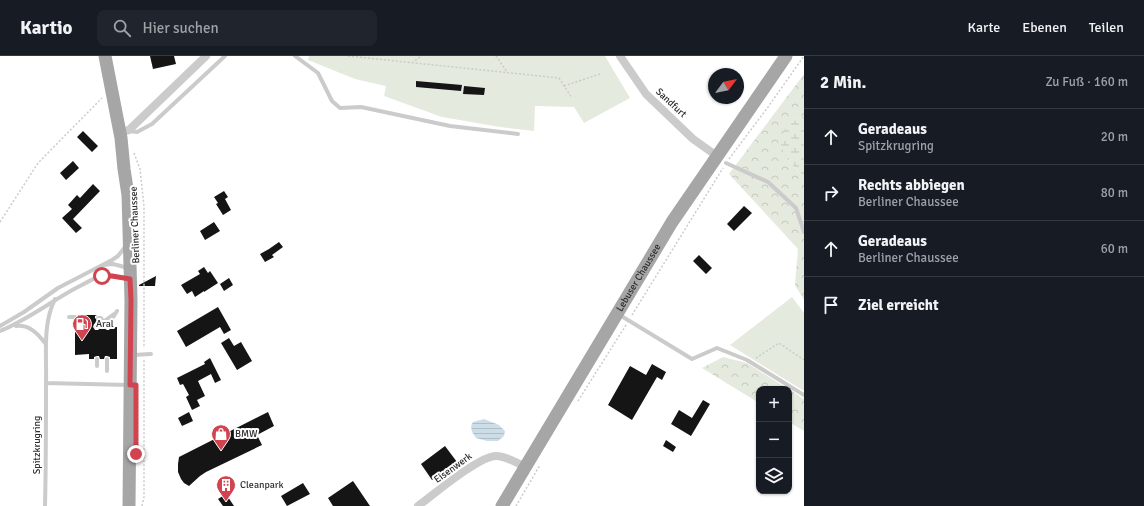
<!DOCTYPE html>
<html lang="de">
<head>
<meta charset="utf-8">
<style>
  :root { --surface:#171b24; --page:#20242c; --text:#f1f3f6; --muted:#9ea1a6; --line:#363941 }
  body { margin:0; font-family:Signika,sans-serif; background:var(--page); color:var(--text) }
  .controls { position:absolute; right:12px; bottom:12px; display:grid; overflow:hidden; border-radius:8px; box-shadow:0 1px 3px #0004 }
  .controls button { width:36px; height:36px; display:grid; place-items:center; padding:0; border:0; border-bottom:1px solid var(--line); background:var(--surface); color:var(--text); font:20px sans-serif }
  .compass { position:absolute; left:708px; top:12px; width:36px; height:36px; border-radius:50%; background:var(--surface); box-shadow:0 1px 3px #0004; rotate:58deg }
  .stop { position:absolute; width:12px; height:12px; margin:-9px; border:3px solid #d24350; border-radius:50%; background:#fff }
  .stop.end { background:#d24350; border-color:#fff; box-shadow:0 1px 4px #0008 }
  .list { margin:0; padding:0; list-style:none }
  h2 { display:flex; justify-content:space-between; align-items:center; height:52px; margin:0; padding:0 16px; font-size:17px }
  h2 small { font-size:13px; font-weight:400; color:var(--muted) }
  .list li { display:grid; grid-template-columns:26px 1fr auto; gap:12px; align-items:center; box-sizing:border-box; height:56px; padding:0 16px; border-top:1px solid var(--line) }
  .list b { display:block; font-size:15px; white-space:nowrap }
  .list p { margin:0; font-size:13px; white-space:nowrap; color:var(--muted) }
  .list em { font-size:13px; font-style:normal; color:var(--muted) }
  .icon { flex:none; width:22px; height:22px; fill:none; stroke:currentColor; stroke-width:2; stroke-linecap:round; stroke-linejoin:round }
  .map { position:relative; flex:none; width:804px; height:450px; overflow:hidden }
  header { display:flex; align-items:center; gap:24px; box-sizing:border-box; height:56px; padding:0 20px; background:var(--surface); border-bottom:1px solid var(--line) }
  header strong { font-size:19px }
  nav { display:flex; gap:22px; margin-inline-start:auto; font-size:14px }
  .search { width:280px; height:36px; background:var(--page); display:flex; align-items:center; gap:10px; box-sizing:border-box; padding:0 14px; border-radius:8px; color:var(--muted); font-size:15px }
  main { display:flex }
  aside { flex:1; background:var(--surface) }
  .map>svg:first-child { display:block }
  .forest { fill:url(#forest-crowns) }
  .wetland { fill:url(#wetland-marsh) }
  .garden { fill:#e4eade }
  .water { fill:url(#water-rules) }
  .building { fill:#151515 }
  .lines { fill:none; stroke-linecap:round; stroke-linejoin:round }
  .path { stroke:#cbcbcb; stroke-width:1.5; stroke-dasharray:2 2; stroke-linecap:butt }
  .lane { stroke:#cbcbcb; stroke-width:4 }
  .street { stroke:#cbcbcb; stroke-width:8 }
  .primary { stroke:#a6a6a6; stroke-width:13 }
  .route { stroke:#d24350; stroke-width:5 }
  .labels { text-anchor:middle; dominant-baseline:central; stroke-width:4; stroke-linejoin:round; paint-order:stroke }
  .street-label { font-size:10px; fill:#2e2e2e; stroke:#fff }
  .poi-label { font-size:10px; fill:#2e2e2e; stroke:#fff; text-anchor:start }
</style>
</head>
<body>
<header>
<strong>Kartio</strong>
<div class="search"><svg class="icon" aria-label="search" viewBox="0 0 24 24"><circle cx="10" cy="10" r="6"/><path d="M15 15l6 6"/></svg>Hier suchen</div>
<nav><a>Karte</a><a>Ebenen</a><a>Teilen</a></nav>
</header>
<main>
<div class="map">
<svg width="804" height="450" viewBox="0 0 804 450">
  <defs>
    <pattern id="forest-crowns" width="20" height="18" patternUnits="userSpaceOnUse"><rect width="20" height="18" fill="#e4eade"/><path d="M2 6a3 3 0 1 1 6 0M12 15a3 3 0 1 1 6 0" fill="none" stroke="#c4c9bf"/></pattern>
    <pattern id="wetland-marsh" width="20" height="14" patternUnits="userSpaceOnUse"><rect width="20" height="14" fill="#e4eade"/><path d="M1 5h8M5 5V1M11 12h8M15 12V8" fill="none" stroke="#c4c9bf"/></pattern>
    <pattern id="water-rules" width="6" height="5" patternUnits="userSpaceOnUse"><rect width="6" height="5" fill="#ccdde8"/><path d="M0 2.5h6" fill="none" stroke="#b0bec7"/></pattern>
  </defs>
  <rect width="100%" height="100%" fill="#fff"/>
  <path class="forest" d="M804,18V60L788,68L787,103L804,122V244L795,229L798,193L729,118Z
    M723,301L747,307L788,333H759V347L702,312Z
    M789,333L804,343V375L789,366Z"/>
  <path class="wetland" d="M804,60V122L787,103L779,84L788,68Z"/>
  <path class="garden" d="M309,0H605L630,42L584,67L574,51L535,50L534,75L500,71L442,61L384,40L386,30L355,23L308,4Z
    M792,241L804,257V335L730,289Z"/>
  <path class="water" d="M484,363L499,369L505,375L504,380L498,385H487L476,382L472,376L471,370L473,366Z"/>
  <path class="building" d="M150,0H174L176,8L153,13Z
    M416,25L462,29L461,35L416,31Z
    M464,30L485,32L484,39L463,38Z
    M83,75L98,90L92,96L77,81Z
    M73,105L79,112L66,124L60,117Z
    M93,128L100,135L73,163L82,172L76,177L62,162L72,153L68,149L77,139L80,142Z
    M224,135L228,141L225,143L231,154L223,159L216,148L218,147L214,141Z
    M744,150L752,157L734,175L727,168Z
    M214,166L220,175L205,184L200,175Z
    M279,186L283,191L272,199L274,201L265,206L260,198L269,193Z
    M699,199L712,212L706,218L693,205Z
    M204,211L208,217L210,215L218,227L204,236V235L195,241L192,235L187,238L181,229L200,218L198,215Z
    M156,220L155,230H139V229Z
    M229,222L233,229L224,235L220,228Z
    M218,251L231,274L224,278L220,271L186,291L177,275Z
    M78,259H97L95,260V262L98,265L94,268L93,271L95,274H98L102,271L107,274H109L111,271H117V303H110V301L107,300H105L104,303H100L99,300H97L94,301V303H89V298L75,299V264L78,262Z
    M229,282L234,290L241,286L252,305L237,314L221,287Z
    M210,302L221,324L215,327L211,318L198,325L205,340L197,344L200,350L192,354L186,341L189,339L183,328L180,329L177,322L205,308L204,306Z
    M652,308L666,316L662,324L657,321L632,364L608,349L630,310L646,319Z
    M703,344L710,348L691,380L671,368L679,354L692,362Z
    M189,356L193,365L182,370L178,362Z
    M268,356L274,370L257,379L262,389L206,416L200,420L189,430L184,427L181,423L178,416V408L179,401Z
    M666,384L676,391L673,396L663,390Z
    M445,390L457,406L432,424L421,408Z
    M353,425L370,450H333L328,442Z
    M303,427L310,438L287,450L281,440Z
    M226,438L234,450H223L218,443Z"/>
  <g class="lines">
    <path class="path" d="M348,0L559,22L572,42
      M496,0L507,16
      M412,7L421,0
      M564,30L600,18
      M134,97L140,113L144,150V292
      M729,103L768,51L804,0
      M0,166L38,107L102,42
      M632,259L723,112
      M756,302L779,287L804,304
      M578,345L626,269
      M142,450L144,441V304
      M516,450L540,409"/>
    <path class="lane" d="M295,0L318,17L332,45L340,52L361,51L450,70L518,78
      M129,75L137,76L152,68L225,0
      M726,107L768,126L796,152L804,176
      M103,209L113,208L128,212
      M618,258L692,303L717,292L747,304L804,339
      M69,261H75
      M98,262H101L107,271L117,255
      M0,270L24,256L58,232L112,204L118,200L125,191
      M16,270C29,268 38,278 45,287
      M96,271L114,258
      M0,275C27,264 50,246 76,232C84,228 92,223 101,220C110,219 120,222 129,223
      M133,299L151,298
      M97,310V303
      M107,315V303
      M46,327L128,329
      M45,450C46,409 46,368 46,328C47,300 42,269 55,243"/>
    <path class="street" d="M620,0L646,38L693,83L717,100
      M121,76L129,74L206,0
      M418,450C433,439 479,400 496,400C506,400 516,407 525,410"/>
    <g class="primary">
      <path d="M105,0L121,82L124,113L128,139L131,244L129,450"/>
      <path id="s1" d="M502,450L672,166L786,0"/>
    </g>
  </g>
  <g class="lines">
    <path class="route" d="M102,220H112L130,223L131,244L130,329H136V398"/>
  </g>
  <defs>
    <symbol id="fuel-pin" viewBox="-11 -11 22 30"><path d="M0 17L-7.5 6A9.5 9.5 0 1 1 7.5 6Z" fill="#d24350" stroke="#fff"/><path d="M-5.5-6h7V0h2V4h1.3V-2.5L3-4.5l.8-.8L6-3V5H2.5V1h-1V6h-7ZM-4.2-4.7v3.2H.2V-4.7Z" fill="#fff"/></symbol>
    <symbol id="shop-pin" viewBox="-11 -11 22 30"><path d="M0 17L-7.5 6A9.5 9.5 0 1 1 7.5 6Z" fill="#d24350" stroke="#fff"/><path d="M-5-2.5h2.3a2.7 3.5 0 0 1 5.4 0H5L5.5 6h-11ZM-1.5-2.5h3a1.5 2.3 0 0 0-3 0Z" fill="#fff"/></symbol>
    <symbol id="building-pin" viewBox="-11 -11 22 30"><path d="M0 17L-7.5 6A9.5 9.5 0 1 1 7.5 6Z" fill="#d24350" stroke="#fff"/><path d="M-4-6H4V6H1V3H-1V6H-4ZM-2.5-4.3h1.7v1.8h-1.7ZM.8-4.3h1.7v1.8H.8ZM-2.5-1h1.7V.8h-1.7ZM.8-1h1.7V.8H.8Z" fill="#fff"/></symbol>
  </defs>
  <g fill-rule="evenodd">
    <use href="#fuel-pin" x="71" y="257" width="22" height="30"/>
    <use href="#shop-pin" x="210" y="367" width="22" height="30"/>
    <use href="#building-pin" x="215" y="418" width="22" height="30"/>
  </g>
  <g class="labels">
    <g class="street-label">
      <text transform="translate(671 47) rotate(43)">Sandfurt</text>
      <text transform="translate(135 169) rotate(-92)">Berliner Chaussee</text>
      <text stroke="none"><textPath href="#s1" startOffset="266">Lebuser Chaussee</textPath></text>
      <text transform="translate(37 389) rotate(-90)">Spitzkrugring</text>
      <text transform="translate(453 412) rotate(-36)">Eisenwerk</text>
    </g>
    <g class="poi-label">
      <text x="96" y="268">Aral</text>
      <text x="235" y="378">BMW</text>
      <text x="240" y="429">Cleanpark</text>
    </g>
  </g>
</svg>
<div class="controls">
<button>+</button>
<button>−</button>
<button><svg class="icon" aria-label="layers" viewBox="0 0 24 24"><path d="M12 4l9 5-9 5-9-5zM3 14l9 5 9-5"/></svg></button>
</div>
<svg class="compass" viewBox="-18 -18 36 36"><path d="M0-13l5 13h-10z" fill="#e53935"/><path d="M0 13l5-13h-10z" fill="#9ea1a6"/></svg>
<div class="stop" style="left:102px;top:220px"></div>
<div class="stop end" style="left:136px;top:398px"></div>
</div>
<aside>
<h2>2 Min.<small>Zu Fuß · 160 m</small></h2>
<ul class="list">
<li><svg class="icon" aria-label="ahead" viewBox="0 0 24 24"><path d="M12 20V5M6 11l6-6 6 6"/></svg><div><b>Geradeaus</b><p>Spitzkrugring</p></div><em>20 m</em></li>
<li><svg class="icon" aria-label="right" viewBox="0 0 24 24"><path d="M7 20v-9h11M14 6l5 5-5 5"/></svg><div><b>Rechts abbiegen</b><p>Berliner Chaussee</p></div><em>80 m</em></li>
<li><svg class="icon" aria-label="ahead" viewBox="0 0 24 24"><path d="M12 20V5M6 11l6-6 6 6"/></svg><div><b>Geradeaus</b><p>Berliner Chaussee</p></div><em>60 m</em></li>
<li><svg class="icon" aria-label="arrive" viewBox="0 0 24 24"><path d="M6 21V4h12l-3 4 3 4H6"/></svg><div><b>Ziel erreicht</b></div></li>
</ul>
</aside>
</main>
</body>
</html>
